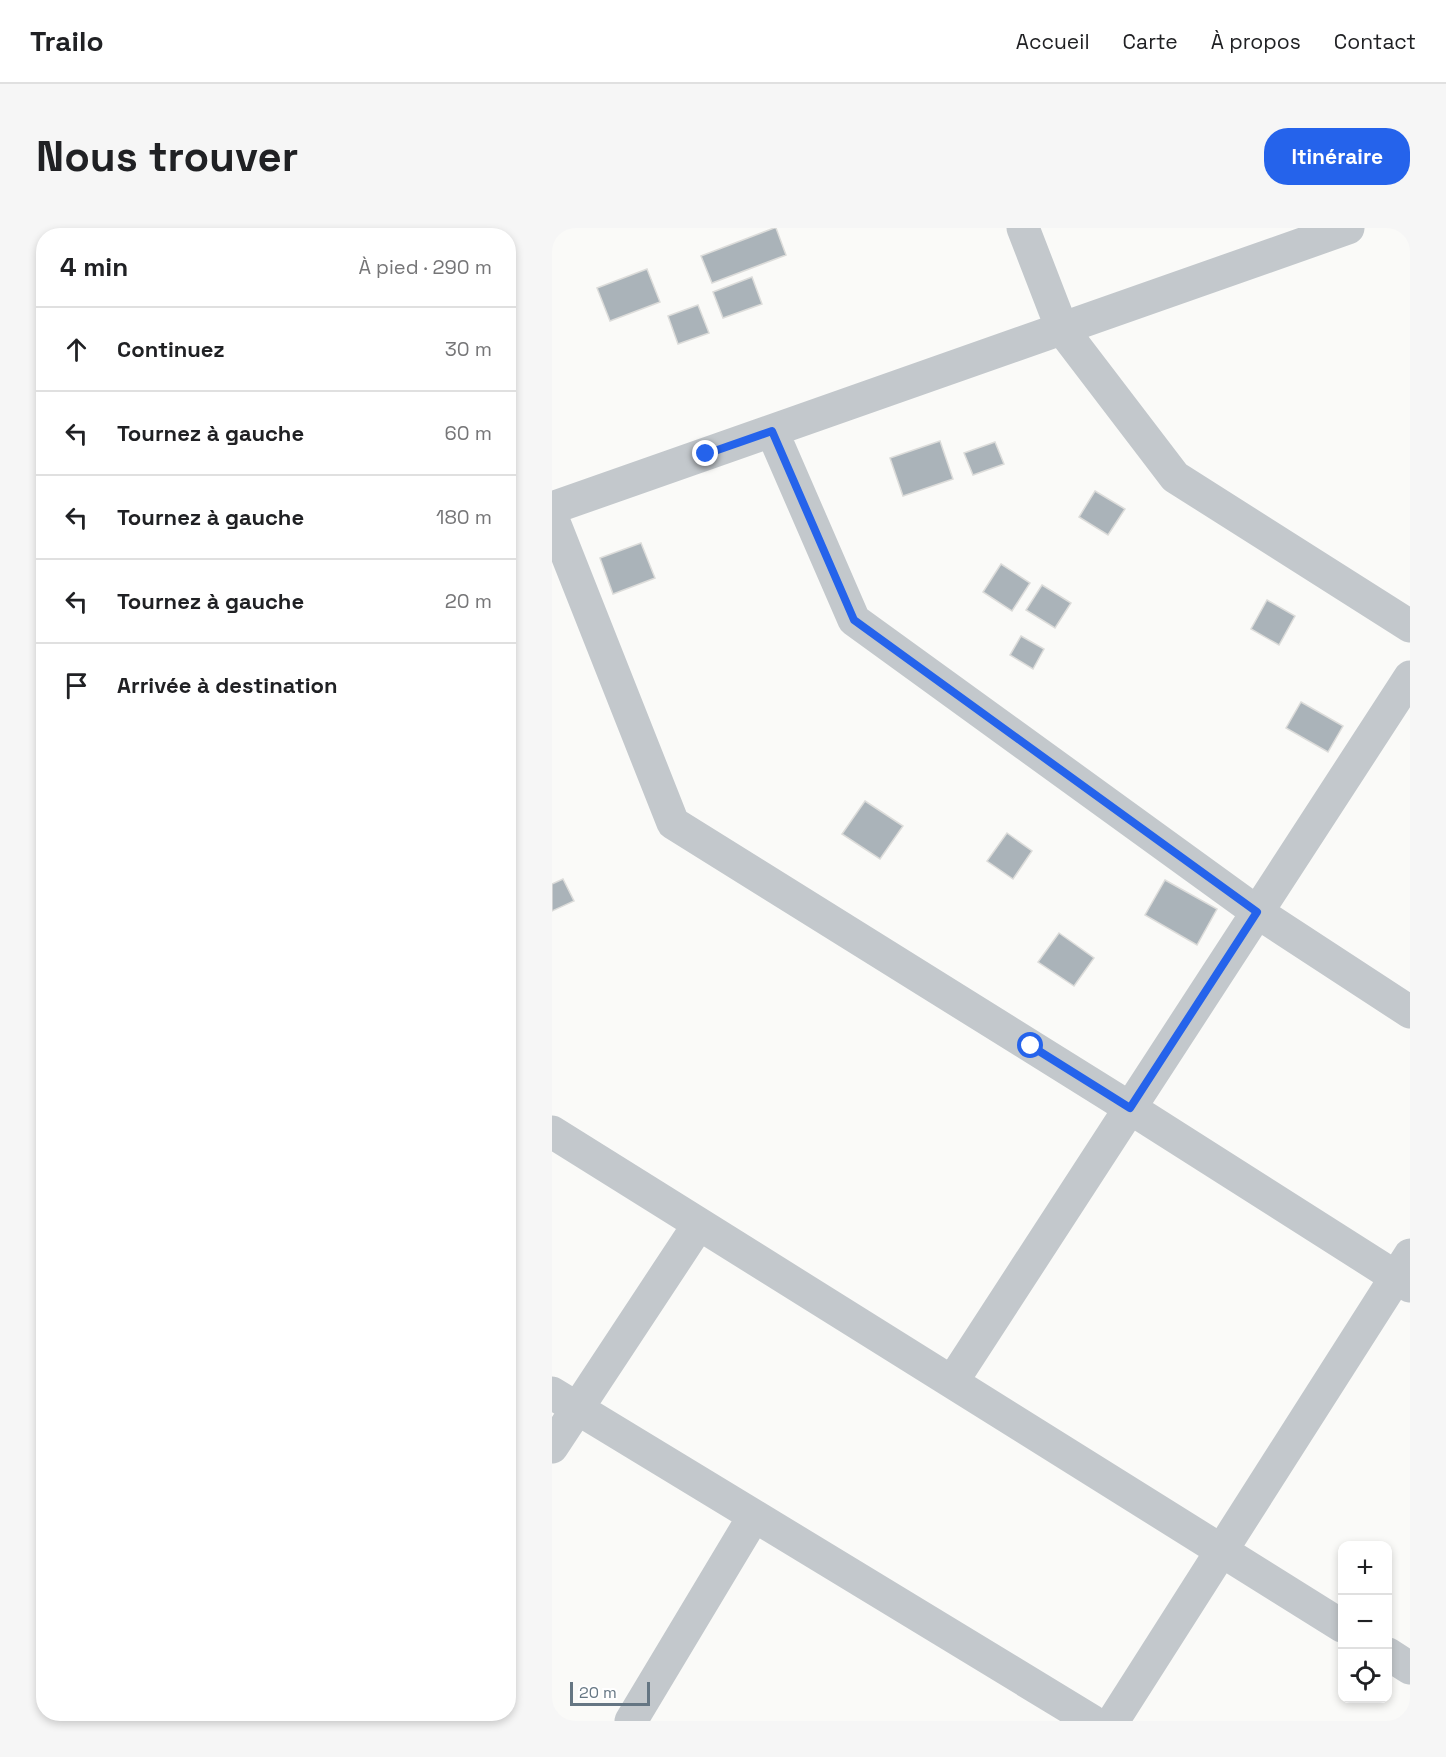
<!DOCTYPE html>
<html lang="fr">
<head>
<meta charset="utf-8">
<style>
  :root { --surface:#fff; --page:#f6f6f6; --text:#202124; --muted:#757577; --line:#e0e0e0; --accent:#2563eb }
  body { margin:0; font-family:"Space Grotesk",sans-serif; background:var(--page); color:var(--text) }
  .controls { position:absolute; right:18px; bottom:18px; display:grid; overflow:hidden; border-radius:12px; box-shadow:0 3px 9px #0003 }
  .controls button { width:54px; height:54px; display:grid; place-items:center; padding:0; border:0; border-bottom:2px solid var(--line); background:var(--surface); color:var(--text); font:30px sans-serif }
  .scale { position:absolute; left:18px; bottom:15px; width:80px; box-sizing:border-box; padding-left:6px; border:3px solid #657683; border-top:0; font-size:16px; line-height:21px; white-space:nowrap; color:#657683; -webkit-text-stroke:4px #fff; paint-order:stroke }
  .stop { position:absolute; width:18px; height:18px; margin:-14px; border:4px solid #2563eb; border-radius:50%; background:#fff }
  .stop.end { background:#2563eb; border-color:#fff; box-shadow:0 2px 6px #0008 }
  .list { margin:0; padding:0; list-style:none }
  h2 { display:flex; justify-content:space-between; align-items:center; height:78px; margin:0; padding:0 24px; font-size:26px }
  h2 small { font-size:20px; font-weight:400; color:var(--muted) }
  .list li { display:grid; grid-template-columns:39px 1fr auto; gap:18px; align-items:center; box-sizing:border-box; height:84px; padding:0 24px; border-top:2px solid var(--line) }
  .list b { display:block; font-size:22px; white-space:nowrap }
  .list em { font-size:20px; font-style:normal; color:var(--muted) }
  .icon { flex:none; width:33px; height:33px; fill:none; stroke:currentColor; stroke-width:2; stroke-linecap:round; stroke-linejoin:round }
  .map { position:relative; flex:none; width:858px; height:1493px; overflow:hidden; border-radius:24px }
  header { display:flex; align-items:center; gap:36px; box-sizing:border-box; height:84px; padding:0 30px; background:var(--surface); border-bottom:2px solid var(--line) }
  header strong { font-size:28px }
  nav { display:flex; gap:33px; margin-inline-start:auto; font-size:21px }
  .intro { display:flex; align-items:center; justify-content:space-between; box-sizing:border-box; height:144px; padding:0 36px }
  h1 { margin:0; font-size:42px }
  .button { padding:15px 27px; border-radius:24px; background:var(--accent); color:#fff; font-size:21px; font-weight:700 }
  main { display:flex; gap:36px; padding:0 36px }
  aside { flex:1; background:var(--surface); border-radius:24px; box-shadow:0 3px 9px #0003 }
  .map>svg:first-child { display:block }
  .building { fill:#aab3b9; stroke:#dcdcda; stroke-width:1.5 }
  .lines { fill:none; stroke-linecap:round; stroke-linejoin:round }
  .minor { stroke:#c3c8cc; stroke-width:33 }
  .route { stroke:#2563eb; stroke-width:8 }
</style>
</head>
<body>
<header>
<strong>Trailo</strong>
<nav><a>Accueil</a><a>Carte</a><a>À propos</a><a>Contact</a></nav>
</header>
<div class="intro"><h1>Nous trouver</h1><a class="button">Itinéraire</a></div>
<main>
<aside>
<h2>4 min<small>À pied · 290 m</small></h2>
<ul class="list">
<li><svg class="icon" aria-label="ahead" viewBox="0 0 24 24"><path d="M12 20V5M6 11l6-6 6 6"/></svg><div><b>Continuez</b></div><em>30 m</em></li>
<li><svg class="icon" aria-label="left" viewBox="0 0 24 24"><path d="M17 20v-9H6M10 6l-5 5 5 5"/></svg><div><b>Tournez à gauche</b></div><em>60 m</em></li>
<li><svg class="icon" aria-label="left" viewBox="0 0 24 24"><path d="M17 20v-9H6M10 6l-5 5 5 5"/></svg><div><b>Tournez à gauche</b></div><em>180 m</em></li>
<li><svg class="icon" aria-label="left" viewBox="0 0 24 24"><path d="M17 20v-9H6M10 6l-5 5 5 5"/></svg><div><b>Tournez à gauche</b></div><em>20 m</em></li>
<li><svg class="icon" aria-label="arrive" viewBox="0 0 24 24"><path d="M6 21V4h12l-3 4 3 4H6"/></svg><div><b>Arrivée à destination</b></div></li>
</ul>
</aside>
<div class="map">
<svg width="858" height="1493" viewBox="0 0 858 1493">
  <rect width="100%" height="100%" fill="#fafaf8"/>
  <path class="building" d="M222,0H224L234,27L160,55L149,28Z
    M95,41L108,74L58,93L45,60Z
    M200,49L210,76L171,90L161,64Z
    M146,77L157,105L126,116L116,88Z
    M388,213L401,251L351,268L338,230Z
    M443,214L452,236L421,247L412,225Z
    M543,263L573,281L556,307L527,289Z
    M89,315L103,350L61,366L48,330Z
    M449,336L478,355L460,383L431,364Z
    M490,357L519,375L503,400L474,382Z
    M715,372L743,388L727,417L699,401Z
    M469,408L492,421L481,441L458,427Z
    M749,474L791,498L776,524L734,500Z
    M313,573L351,598L328,631L290,606Z
    M455,605L480,623L461,651L435,633Z
    M11,651L22,673L0,683V656Z
    M613,652L665,681L645,717L593,687Z
    M507,705L542,730L522,758L486,734Z"/>
  <g class="lines">
    <path class="minor" d="M471,0L510,101L623,249L858,398
      M220,203L302,392L705,684L858,784
      M0,280L796,0
      M0,289L121,595L578,880L858,1058
      M0,904L790,1398
      M400,1154L858,449
      M0,1165L540,1493
      M0,1219L147,996
      M836,1426L858,1440
      M79,1493L202,1288
      M561,1493L858,1027"/>
  </g>
  <g class="lines">
    <path class="route" d="M154,226L220,203L302,392L705,684L578,880L479,818"/>
  </g>
</svg>
<div class="controls">
<button>+</button>
<button>−</button>
<button><svg class="icon" aria-label="locate" viewBox="0 0 24 24"><circle cx="12" cy="12" r="6"/><path d="M12 2v4M12 18v4M2 12h4M18 12h4"/></svg></button>
</div>
<div class="scale">20 m</div>
<div class="stop" style="left:479px;top:818px"></div>
<div class="stop end" style="left:154px;top:226px"></div>
</div>
</main>
</body>
</html>
